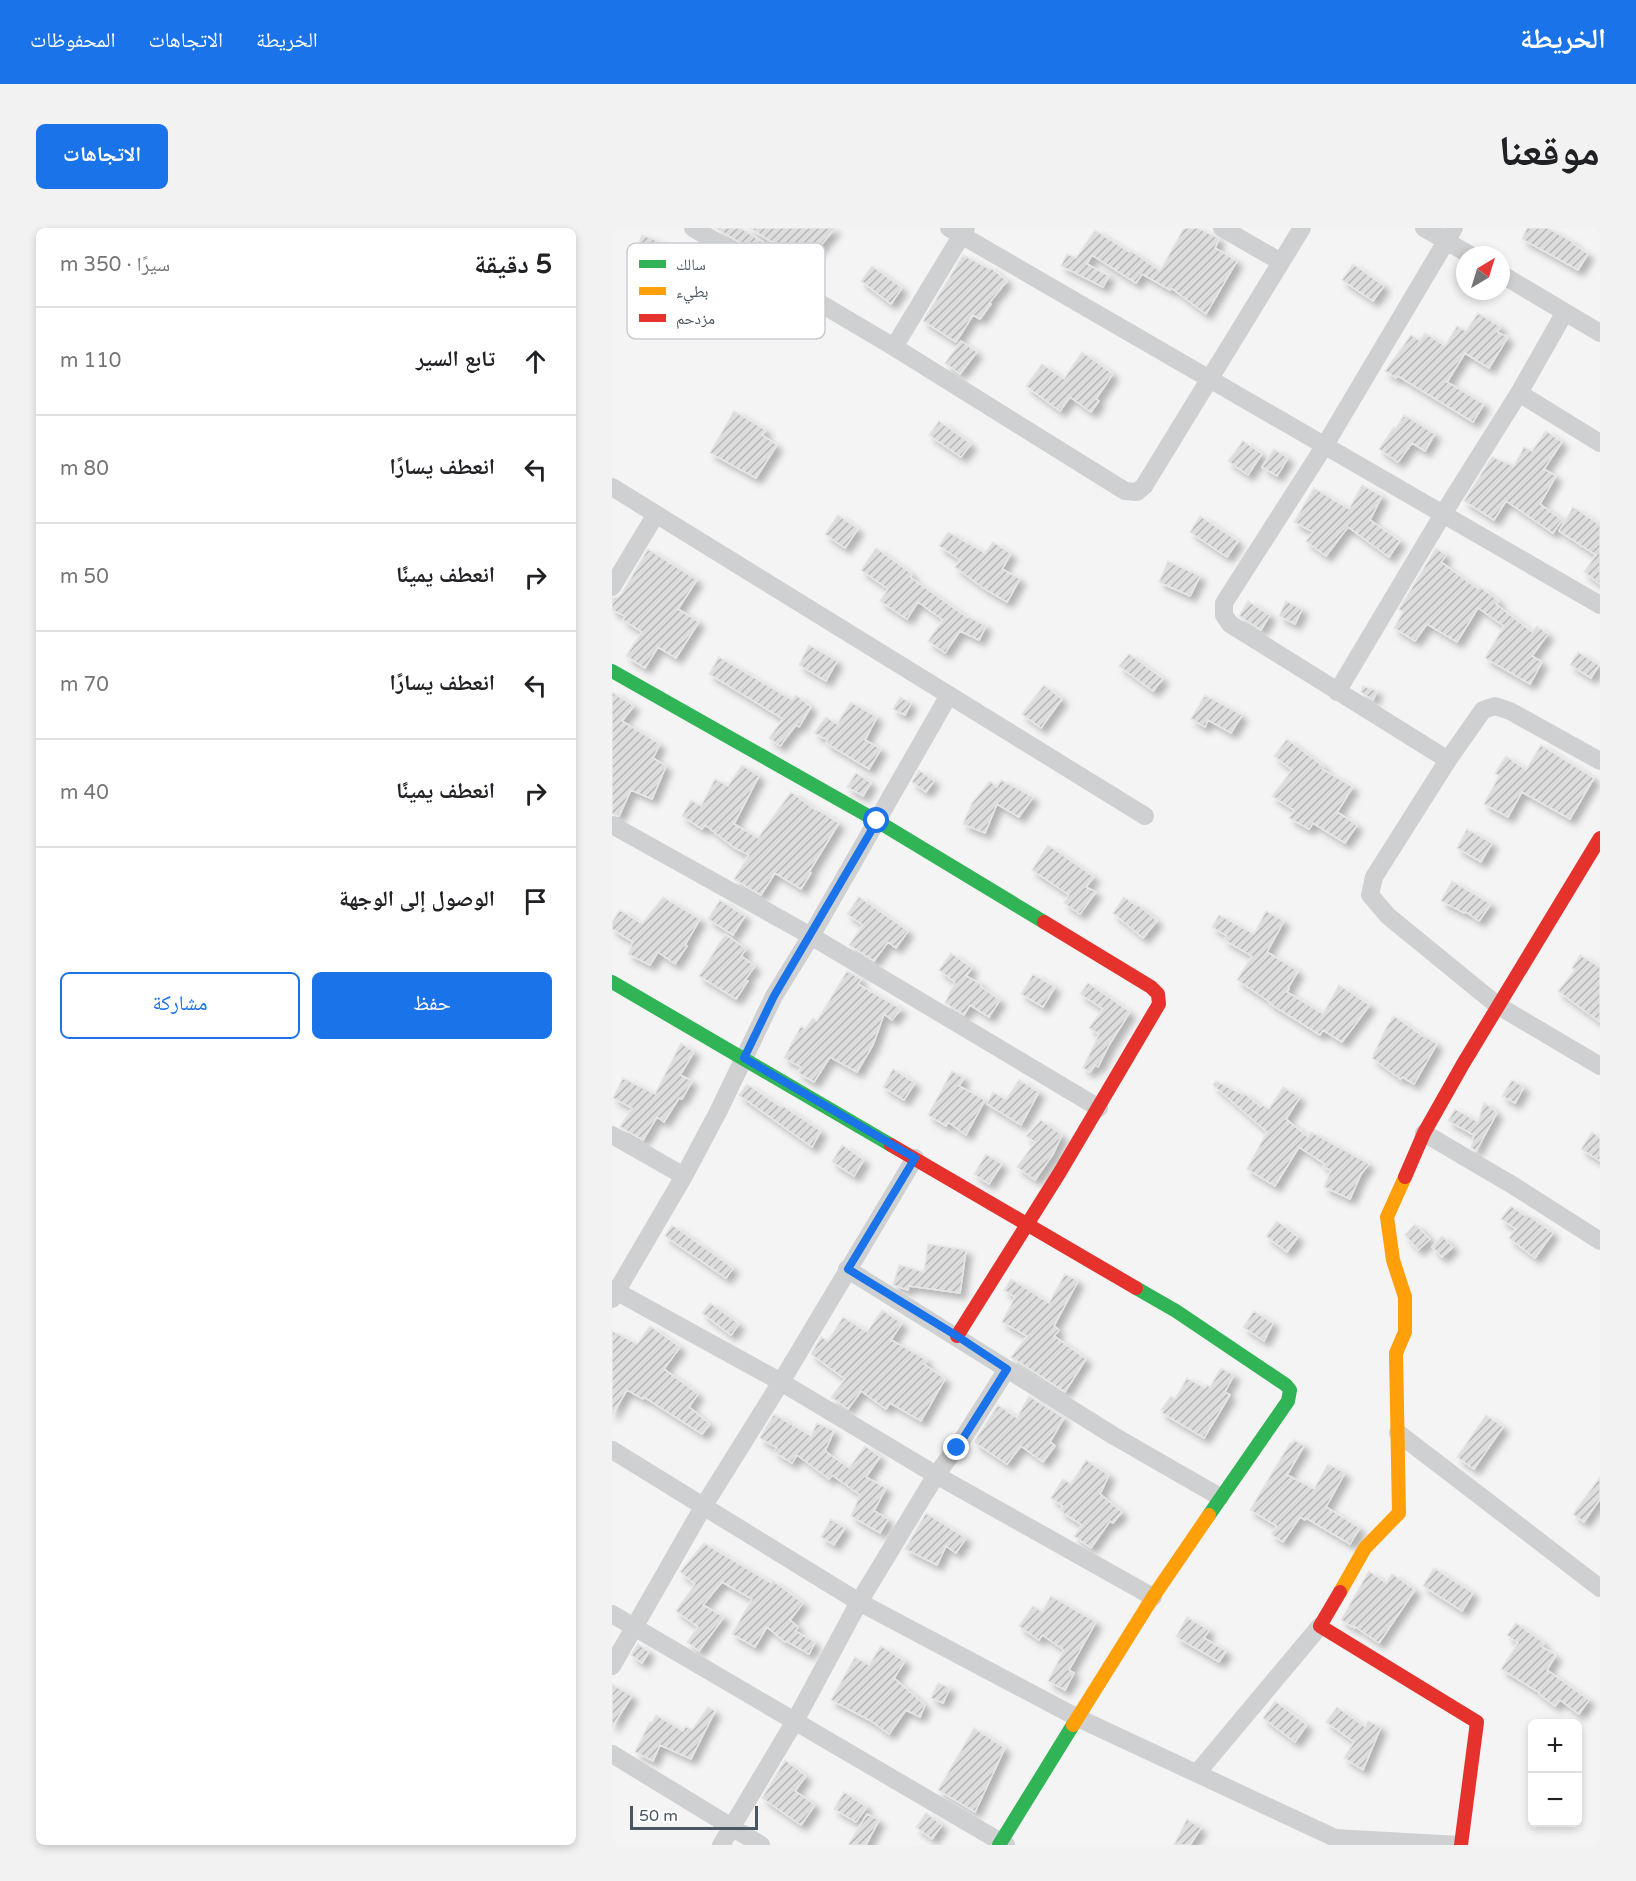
<!DOCTYPE html>
<html lang="ar">
<head>
<meta charset="utf-8">
<style>
  :root { --surface:#fff; --page:#f2f2f2; --text:#202124; --muted:#757577; --line:#e0e0e0; --accent:#1a73e8 }
  body { margin:0; font-family:"Varela Round","Noto Naskh Arabic",sans-serif; background:var(--page); color:var(--text); direction:rtl }
  .controls { position:absolute; right:18px; bottom:18px; display:grid; overflow:hidden; border-radius:9px; box-shadow:0 3px 9px #0003 }
  .controls button { width:54px; height:54px; display:grid; place-items:center; padding:0; border:0; border-bottom:2px solid var(--line); background:var(--surface); color:var(--text); font:30px sans-serif }
  .compass { position:absolute; left:844px; top:18px; width:54px; height:54px; border-radius:50%; background:var(--surface); box-shadow:0 3px 9px #0003; rotate:38deg }
  .scale { position:absolute; left:18px; bottom:15px; width:128px; box-sizing:border-box; padding-left:6px; border:3px solid #4a5661; border-top:0; font-size:16px; line-height:21px; white-space:nowrap; color:#4a5661; -webkit-text-stroke:4px #fff; paint-order:stroke }
  .stop { position:absolute; width:18px; height:18px; margin:-14px; border:4px solid #1a73e8; border-radius:50%; background:#fff }
  .stop.end { background:#1a73e8; border-color:#fff; box-shadow:0 2px 6px #0008 }
  .list { margin:0; padding:0; list-style:none }
  h2 { display:flex; justify-content:space-between; align-items:center; height:78px; margin:0; padding:0 24px; font-size:26px }
  h2 small { font-size:20px; font-weight:400; color:var(--muted) }
  .list li { display:grid; grid-template-columns:39px 1fr auto; gap:18px; align-items:center; box-sizing:border-box; height:108px; padding:0 24px; border-top:2px solid var(--line) }
  .list b { display:block; font-size:22px; white-space:nowrap }
  .list em { font-size:20px; font-style:normal; color:var(--muted) }
  .actions { display:flex; gap:12px; padding:18px 24px }
  .actions a { flex:1; padding:14px 0; border:2px solid var(--accent); border-radius:9px; text-align:center; font-size:21px; color:var(--accent) }
  .actions .main { background:var(--accent); color:#fff }
  .icon { flex:none; width:33px; height:33px; fill:none; stroke:currentColor; stroke-width:2; stroke-linecap:round; stroke-linejoin:round }
  .map { position:relative; flex:none; width:988px; height:1617px; overflow:hidden; direction:ltr; border-radius:9px }
  header { display:flex; align-items:center; gap:36px; box-sizing:border-box; height:84px; padding:0 30px; background:var(--accent); color:#fff }
  header strong { font-size:28px }
  nav { display:flex; gap:33px; margin-inline-start:auto; font-size:21px }
  .intro { display:flex; align-items:center; justify-content:space-between; box-sizing:border-box; height:144px; padding:0 36px }
  h1 { margin:0; font-size:42px }
  .button { padding:15px 27px; border-radius:9px; background:var(--accent); color:#fff; font-size:21px; font-weight:700 }
  main { display:flex; gap:36px; padding:0 36px }
  aside { flex:1; background:var(--surface); border-radius:9px; box-shadow:0 3px 9px #0003 }
  .map>svg:first-child { display:block }
  .building { fill:url(#building-hatch); stroke:#e5e6e7; stroke-width:1.5; filter:url(#shadow) }
  .lines { fill:none; stroke-linecap:round; stroke-linejoin:round }
  .street { stroke:#ced0d2; stroke-width:18 }
  .fast { stroke:#30b455; stroke-width:14 }
  .slow { stroke:#ff9f0a; stroke-width:14 }
  .jam { stroke:#e5322d; stroke-width:14 }
  .route { stroke:#1a73e8; stroke-width:8 }
  .key { fill:#fff; stroke:#c9ccd0; stroke-width:1.5 }
  .key-label { font-size:16px; fill:#4a5661 }
</style>
</head>
<body>
<header>
<strong>الخريطة</strong>
<nav><a>الخريطة</a><a>الاتجاهات</a><a>المحفوظات</a></nav>
</header>
<div class="intro"><h1>موقعنا</h1><a class="button">الاتجاهات</a></div>
<main>
<div class="map">
<svg width="988" height="1617" viewBox="0 0 988 1617">
  <defs>
    <pattern id="building-hatch" width="6" height="6" patternUnits="userSpaceOnUse" patternTransform="scale(1.5)"><rect width="6" height="6" fill="#ddddde"/><path d="M-1 1l2-2M0 6l6-6M5 7l2-2" fill="none" stroke="#b5b6b7"/></pattern>
    <filter id="shadow"><feDropShadow dx="5.5" dy="5.5" stdDeviation="3" flood-color="#0004"/></filter>
  </defs>
  <rect width="100%" height="100%" fill="#f4f4f4"/>
  <path class="building" d="M103,0H128L151,14L144,24Z
    M138,0H223L194,36Z
    M572,0H586L604,9L607,11L603,20L625,33L594,86L559,60L558,62L530,46L524,55L480,27L475,36L497,48L491,59L449,38L455,26L464,30L483,2L517,24L518,22L548,43Z
    M915,0H935L961,14L960,15L976,26L966,42L910,11Z
    M30,7L54,16L52,23L62,27L53,52L19,39Z
    M351,27L378,41L379,40L395,53L377,75L379,76L368,91L361,87L344,114L311,93Z
    M741,36L772,58L761,73L730,52Z
    M260,38L290,60L279,76L249,53Z
    M866,85L889,99L885,104L896,109L877,140L853,125L835,154L872,176L861,194L786,148L784,150L773,143L799,107L808,113L813,105L833,118L845,98L854,103Z
    M349,113L365,124L348,146L333,135Z
    M470,124L501,146L484,171L487,173L479,184L458,169L448,183L414,158L430,136L452,151Z
    M122,183L154,202L150,207L165,217L144,250L98,225Z
    M792,187L823,206L813,223L800,215L786,234L767,221L782,199L784,200Z
    M327,193L359,216L349,229L317,207Z
    M934,203L950,214L932,241L944,248L928,276L950,292L941,305L894,273L882,292L852,273L880,229L902,238L912,219L920,223Z
    M631,213L650,226L636,247L616,233Z
    M662,221L676,230L665,248L650,239Z
    M750,257L770,268L758,292L788,313L777,329L736,299L714,328L694,313L701,304L682,294L702,260L737,281Z
    M961,279L988,297V356L972,344L984,327L947,303Z
    M226,287L246,301L233,320L213,306Z
    M588,288L626,313L615,329L578,304Z
    M336,304L373,325L381,314L399,326L390,341L408,351L395,374L373,361L343,339L348,332L327,318Z
    M264,320L300,346L298,349L356,390L357,389L374,398L367,412L348,403L333,425L316,413L331,392L306,374L295,391L268,373L276,361L249,342Z
    M824,320L834,327L829,334L866,361L868,359L887,373L884,376L920,404L925,398L936,406L920,428L930,434L918,456L873,430L892,398L866,380L845,414L815,396L803,413L782,400L791,384L787,381Z
    M36,321L85,352L66,381L87,394L64,430L46,419L33,440L14,428L30,404L11,392L13,388L0,382V370L6,369L10,365Z
    M556,333L588,348L578,368L547,354Z
    M636,373L658,387L649,402L627,388Z
    M674,373L690,381L683,396L667,388Z
    M197,417L225,433L214,453L187,437Z
    M966,424L987,437L979,450L958,437Z
    M517,426L551,451L541,463L507,438Z
    M107,429L180,472L184,467L199,479L187,499L184,497L168,518L157,510L171,491L97,446Z
    M432,457L450,471L429,500L410,486Z
    M751,458L765,463L761,472L749,464Z
    M0,464L22,478L10,493L48,516L41,530L54,538L40,571L19,562L7,588L0,586Z
    M593,467L630,487L619,505L596,492L593,499L579,491Z
    M288,469L299,475L293,487L281,481Z
    M239,474L265,489L253,512L269,521L257,541L214,515L216,512L202,505L214,489L225,496Z
    M675,511L712,539L710,541L741,559L725,584L745,597L733,615L701,595L697,601L677,590L682,582L660,568L680,542L662,528Z
    M929,517L982,550L958,591L910,564L896,589L872,576L887,548L883,545L894,528L914,542Z
    M130,537L147,548L122,596L146,610L179,564L202,581L203,580L227,595L197,644L199,645L189,661L163,645L149,667L140,662L122,651L137,627L123,620L93,597L90,601L70,588L79,572L89,578L103,551L116,558Z
    M307,542L322,553L314,564L300,554Z
    M244,545L259,555L251,568L235,559Z
    M389,552L421,569L407,589L385,576L373,605L351,596L360,575L378,553L385,559Z
    M855,601L880,615L869,634L845,620Z
    M436,617L482,649L474,659L484,664L468,686L452,675L457,667L420,642Z
    M840,653L879,676L867,693L854,684L852,685L829,673Z
    M51,669L88,691L73,717L75,718L63,736L46,724L38,737L16,726L21,714L0,701V694L8,682L30,696Z
    M247,669L296,703L284,720L276,714L262,733L237,717L251,697L235,686Z
    M512,669L525,678L526,677L545,693L531,710L501,685Z
    M108,672L133,688L121,707L96,691Z
    M654,683L672,693L655,724L686,743L676,760L677,761L675,764L711,786L727,757L758,777L730,814L711,802L708,807L657,775L658,774L625,752L640,728L612,712L615,708L600,699L607,687L642,706Z
    M113,706L134,721L129,728L143,738L133,752L136,753L124,771L87,748Z
    M339,725L360,740L354,748L369,756L368,758L388,772L377,789L358,777L352,787L333,775L343,754L327,742Z
    M968,727L988,739V794L946,763L963,742L960,740Z
    M235,743L249,751L246,756L289,781L280,792L272,786L261,817L245,844L218,829L202,854L186,845L189,839L172,830L189,798L193,801L201,790L205,793Z
    M421,746L443,759L431,779L409,766Z
    M476,755L518,784L497,817L486,839L483,837L478,844L471,840L487,806L477,800L491,781L468,766Z
    M782,788L812,809L813,808L825,816L802,856L790,849L789,851L760,830L774,800Z
    M69,815L82,824L68,847L80,853L70,871L67,870L52,894L45,889L31,912L8,899L20,880L1,870L11,850L43,866Z
    M281,841L303,855L292,872L271,859Z
    M340,843L352,850L347,858L373,872L354,907L336,894L334,898L316,887Z
    M407,852L427,864L409,897L375,876L381,864L394,872Z
    M900,852L912,859L903,875L890,868Z
    M604,853L631,867L632,865L649,879L650,877L657,881L671,859L688,869L674,891L696,909L699,904L757,936L749,946L738,971L712,959L719,942L711,939L713,936L687,919L663,958L635,941L655,904L601,857Z
    M135,856L170,880L171,878L209,903L200,919L127,867Z
    M872,874L885,885L864,923L859,920L862,907L836,893L843,881L866,894Z
    M429,892L450,907L441,926L423,952L405,939L423,914L414,908Z
    M980,904L988,910V933L969,921Z
    M230,917L252,932L242,948L220,934Z
    M374,926L390,936L377,956L362,946Z
    M899,978L913,988L914,986L941,1005L923,1030L897,1010L904,1001L889,991Z
    M665,993L686,1009L675,1024L654,1008Z
    M803,996L818,1011L806,1022L793,1007Z
    M60,997L121,1040L114,1050L53,1008Z
    M830,1008L841,1019L830,1029L820,1019Z
    M316,1016L354,1022L348,1065L297,1058L296,1062L281,1057L287,1037L312,1044Z
    M453,1046L466,1053L442,1098L447,1102L442,1108L474,1131L453,1164L399,1129L415,1108L390,1094L403,1069L392,1062L399,1051L437,1075Z
    M98,1075L127,1096L119,1107L90,1085Z
    M270,1082L290,1095L279,1112L315,1132L312,1136L333,1151L309,1193L278,1175L274,1181L249,1163L236,1181L219,1169L233,1151L199,1126L209,1109L216,1113L231,1089L255,1104Z
    M642,1083L661,1095L652,1113L631,1099Z
    M38,1098L68,1119L52,1141L86,1166L77,1179L98,1196L90,1206L32,1169L31,1171L15,1162L0,1187V1103L25,1116Z
    M609,1140L622,1147L613,1164L618,1167L592,1210L550,1185L551,1183L549,1182L559,1168L563,1171L575,1150L593,1160L595,1157L598,1159Z
    M417,1168L452,1190L438,1214L443,1218L431,1234L409,1218L395,1236L362,1214L386,1177L405,1190Z
    M162,1186L199,1208L205,1195L222,1203L213,1223L237,1240L253,1218L268,1229L254,1249L274,1260L262,1283L276,1291L268,1305L239,1288L248,1267L220,1247L217,1251L185,1227L180,1235L162,1224L165,1220L148,1210Z
    M874,1187L891,1199L862,1241L845,1229Z
    M682,1212L692,1218L675,1247L702,1261L716,1236L733,1245L714,1279L748,1300L738,1316L694,1290L693,1292L688,1289L671,1314L659,1306L665,1298L638,1282L678,1215L680,1216Z
    M474,1232L497,1247L488,1266L510,1284L501,1295L498,1293L479,1320L462,1308L470,1297L448,1283L451,1278L439,1270L451,1251L459,1256Z
    M988,1249V1271L972,1294L961,1286Z
    M314,1285L354,1310L344,1325L334,1318L325,1337L293,1321Z
    M219,1291L233,1300L222,1317L209,1309Z
    M92,1315L159,1355L161,1353L191,1375L178,1392L186,1399L183,1403L203,1414L197,1426L174,1413L173,1414L155,1399L143,1419L120,1406L140,1371L110,1354L91,1377L112,1389L87,1423L75,1414L86,1399L64,1383L83,1356L68,1344Z
    M822,1340L861,1365L850,1383L811,1358Z
    M757,1343L774,1355L780,1346L803,1362L767,1415L742,1398V1400L729,1392Z
    M439,1368L484,1394L457,1442L462,1445L453,1462L436,1453L452,1422L430,1407L427,1412L407,1398L421,1378L430,1384Z
    M575,1389L597,1402L592,1410L614,1423L607,1434L564,1409Z
    M904,1395L932,1415L930,1419L944,1427L935,1442L977,1472L967,1486L948,1472L943,1478L927,1466L928,1465L889,1441L906,1415L895,1407Z
    M26,1416L37,1424L30,1435L19,1427Z
    M269,1418L293,1433L282,1450L313,1477L308,1489L294,1482L277,1506L259,1493L219,1472L243,1429L257,1437Z
    M326,1455L338,1460L331,1475L319,1470Z
    M0,1456L20,1468L0,1499Z
    M663,1473L695,1497L683,1514L651,1490Z
    M96,1479L103,1483L79,1531L48,1517L41,1533L23,1524L38,1494L40,1495L44,1487L71,1503L74,1498L80,1502Z
    M725,1479L753,1499L756,1493L769,1499L751,1542L732,1530L742,1514L714,1494Z
    M362,1500L393,1520L363,1584L326,1562Z
    M173,1532L194,1548L183,1563L203,1577L189,1597L150,1570Z
    M232,1564L255,1579L244,1594L222,1581Z
    M314,1585L330,1597L320,1611L304,1599Z
    M255,1586L267,1592L254,1617H236Z
    M575,1591L589,1600L578,1617H562Z"/>
  <g class="lines">
    <path class="street" d="M81,0L282,119L513,263L525,264L532,258L690,0
      M337,0L988,377
      M610,0L669,34
      M812,0L858,27
      M889,46L988,105
      M282,119L354,0
      M907,165L988,215
      M0,259L533,588
      M0,359L44,286
      M725,464L831,286L907,165L953,84
      M836,532L618,396L612,387V375L713,217L842,0
      M988,533L898,483L883,478L871,482L836,532L762,649L758,667L776,688L885,777L988,838
      M0,597L199,708L487,880
      M812,905L902,958L988,1013
      M0,907L72,948
      M235,1041L502,1208L608,1269
      M0,1061L169,1154L324,1247L541,1369
      M0,1071L72,948L106,884L162,768L199,708L337,467
      M786,1205L988,1360
      M0,1222L247,1374L466,1490L723,1610L847,1617
      M0,1386L394,1617
      M0,1438L91,1279L169,1154L303,930
      M0,1526L149,1617
      M585,1545L708,1398
      M109,1617L183,1493L247,1374L324,1247L350,1212L395,1141"/>
    <path class="fast" d="M0,443L265,593L432,694
      M0,754L279,917
      M524,1060L564,1083L674,1157L678,1162L676,1173L597,1287
      M387,1617L461,1497"/>
    <path class="slow" d="M728,1364L753,1320L787,1285L784,1125L793,1104V1069L781,1032L775,989L793,949
      M461,1497L541,1369L597,1287"/>
    <path class="jam" d="M279,917L524,1060
      M793,949L812,905L851,836L988,610
      M345,1108L448,944L547,776L546,766L539,759L432,694
      M728,1364L708,1398L865,1494L849,1617"/>
  </g>
  <g class="lines">
    <path class="route" d="M265,593L162,768L132,830L303,930L236,1041L345,1108L395,1141L345,1220"/>
  </g>
  <rect x="15" y="15" width="198" height="96" rx="9" class="key"/>
  <rect x="27" y="32" width="27" height="8" fill="#30b455"/>
  <rect x="27" y="59" width="27" height="8" fill="#ff9f0a"/>
  <rect x="27" y="86" width="27" height="8" fill="#e5322d"/>
  <g class="key-label">
    <text x="64" y="42">سالك</text>
    <text x="64" y="69">بطيء</text>
    <text x="64" y="96">مزدحم</text>
  </g>
</svg>
<div class="controls">
<button>+</button>
<button>−</button>
</div>
<svg class="compass" viewBox="-18 -18 36 36"><path d="M0-13l5 13h-10z" fill="#e53935"/><path d="M0 13l5-13h-10z" fill="#757577"/></svg>
<div class="scale">50 m</div>
<div class="stop" style="left:265px;top:593px"></div>
<div class="stop end" style="left:345px;top:1220px"></div>
</div>
<aside>
<h2>5 دقيقة<small>سيرًا · 350 m</small></h2>
<ul class="list">
<li><svg class="icon" aria-label="ahead" viewBox="0 0 24 24"><path d="M12 20V5M6 11l6-6 6 6"/></svg><div><b>تابع السير</b></div><em>110 m</em></li>
<li><svg class="icon" aria-label="left" viewBox="0 0 24 24"><path d="M17 20v-9H6M10 6l-5 5 5 5"/></svg><div><b>انعطف يسارًا</b></div><em>80 m</em></li>
<li><svg class="icon" aria-label="right" viewBox="0 0 24 24"><path d="M7 20v-9h11M14 6l5 5-5 5"/></svg><div><b>انعطف يمينًا</b></div><em>50 m</em></li>
<li><svg class="icon" aria-label="left" viewBox="0 0 24 24"><path d="M17 20v-9H6M10 6l-5 5 5 5"/></svg><div><b>انعطف يسارًا</b></div><em>70 m</em></li>
<li><svg class="icon" aria-label="right" viewBox="0 0 24 24"><path d="M7 20v-9h11M14 6l5 5-5 5"/></svg><div><b>انعطف يمينًا</b></div><em>40 m</em></li>
<li><svg class="icon" aria-label="arrive" viewBox="0 0 24 24"><path d="M6 21V4h12l-3 4 3 4H6"/></svg><div><b>الوصول إلى الوجهة</b></div></li>
</ul>
<div class="actions"><a class="main">حفظ</a><a>مشاركة</a></div>
</aside>
</main>
</body>
</html>
